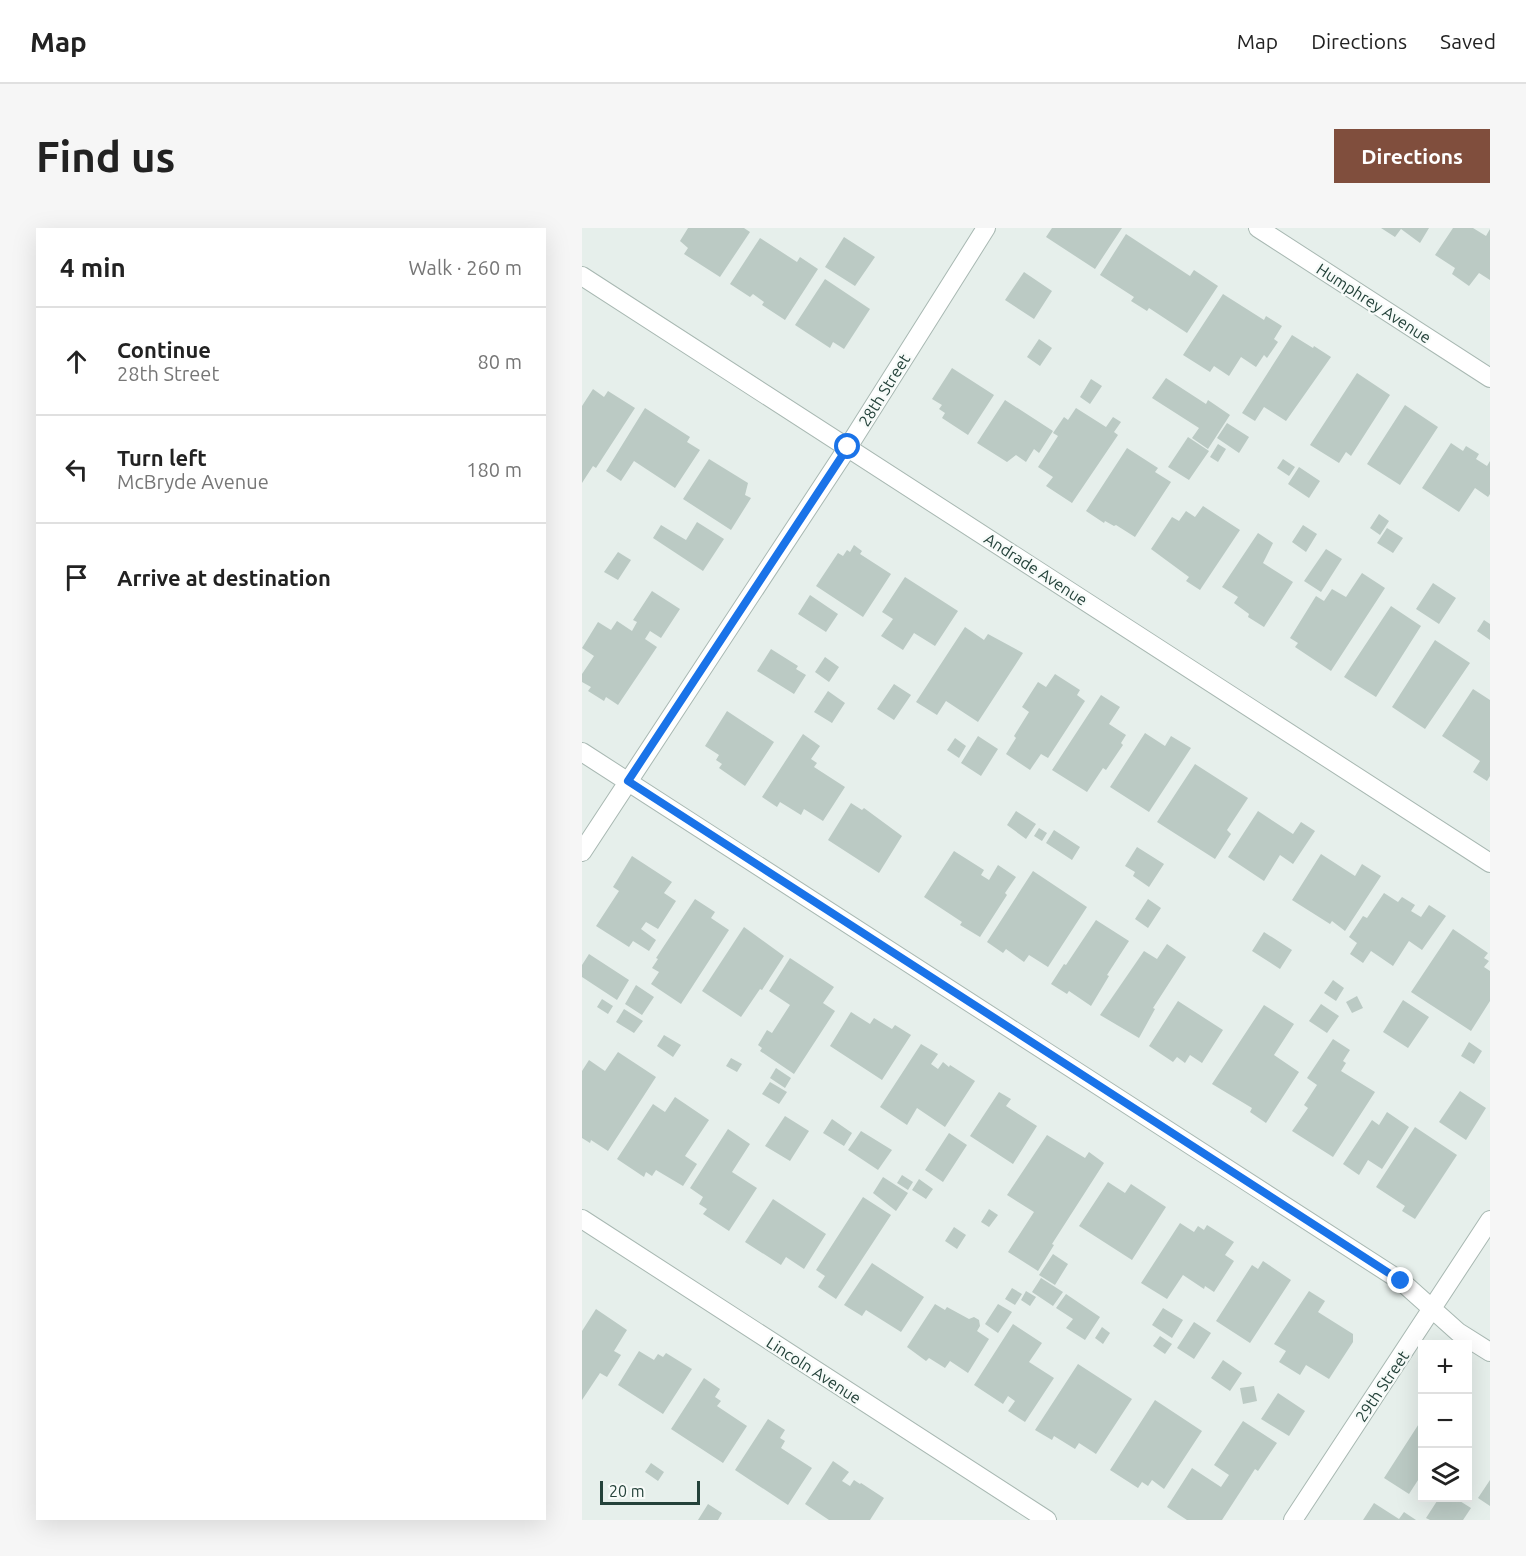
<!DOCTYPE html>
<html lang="en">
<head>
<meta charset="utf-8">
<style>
  :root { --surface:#fff; --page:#f6f6f6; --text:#222; --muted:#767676; --line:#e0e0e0; --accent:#804e3d }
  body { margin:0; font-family:Ubuntu,sans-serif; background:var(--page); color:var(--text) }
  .controls { position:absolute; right:18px; bottom:18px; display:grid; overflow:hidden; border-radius:0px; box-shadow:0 6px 24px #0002 }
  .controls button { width:54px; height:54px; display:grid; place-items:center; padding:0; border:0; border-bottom:2px solid var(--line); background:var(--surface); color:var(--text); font:30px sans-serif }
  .scale { position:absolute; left:18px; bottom:15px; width:100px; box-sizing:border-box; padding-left:6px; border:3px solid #24423a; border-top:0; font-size:16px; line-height:21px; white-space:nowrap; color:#24423a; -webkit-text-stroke:4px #f7fbf9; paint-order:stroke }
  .stop { position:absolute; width:18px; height:18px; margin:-14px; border:4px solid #1a73e8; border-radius:50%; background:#fff }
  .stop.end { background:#1a73e8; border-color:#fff; box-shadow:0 2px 6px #0008 }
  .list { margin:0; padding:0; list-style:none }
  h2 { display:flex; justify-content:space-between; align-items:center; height:78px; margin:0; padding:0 24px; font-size:26px }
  h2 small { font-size:20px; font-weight:400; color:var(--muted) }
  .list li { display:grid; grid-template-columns:39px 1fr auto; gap:18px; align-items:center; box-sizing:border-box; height:108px; padding:0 24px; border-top:2px solid var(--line) }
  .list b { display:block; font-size:22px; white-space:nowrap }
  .list p { margin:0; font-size:20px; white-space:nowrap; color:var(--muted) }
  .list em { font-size:20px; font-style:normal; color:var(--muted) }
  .icon { flex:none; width:33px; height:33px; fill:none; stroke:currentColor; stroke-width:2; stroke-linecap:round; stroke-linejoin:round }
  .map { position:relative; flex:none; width:908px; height:1292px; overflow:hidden; border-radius:0px }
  header { display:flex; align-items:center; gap:36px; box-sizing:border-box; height:84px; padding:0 30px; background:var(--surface); border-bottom:2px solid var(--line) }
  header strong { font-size:28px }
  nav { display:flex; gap:33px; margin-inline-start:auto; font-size:21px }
  .intro { display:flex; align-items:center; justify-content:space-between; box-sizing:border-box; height:144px; padding:0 36px }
  h1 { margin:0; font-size:42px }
  .button { padding:15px 27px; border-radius:0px; background:var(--accent); color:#fff; font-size:21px; font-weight:700 }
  main { display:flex; gap:36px; padding:0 36px }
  aside { flex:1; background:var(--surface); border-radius:0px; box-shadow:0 6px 24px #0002 }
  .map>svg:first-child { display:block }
  .building { fill:#bbcac4 }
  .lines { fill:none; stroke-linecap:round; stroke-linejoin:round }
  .minor-casing { stroke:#a8b8b2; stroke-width:20 }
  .minor { stroke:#fff; stroke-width:18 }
  .route { stroke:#1a73e8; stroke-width:8 }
  .labels { text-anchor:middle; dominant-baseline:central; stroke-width:4.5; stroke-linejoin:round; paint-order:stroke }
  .street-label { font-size:16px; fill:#24423a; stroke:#f7fbf9 }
</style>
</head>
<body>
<header>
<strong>Map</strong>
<nav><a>Map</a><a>Directions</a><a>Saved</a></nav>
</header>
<div class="intro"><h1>Find us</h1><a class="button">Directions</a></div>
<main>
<aside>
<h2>4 min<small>Walk · 260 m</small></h2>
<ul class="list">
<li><svg class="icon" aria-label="ahead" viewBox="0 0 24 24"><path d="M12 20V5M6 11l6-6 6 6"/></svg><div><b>Continue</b><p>28th Street</p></div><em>80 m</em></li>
<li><svg class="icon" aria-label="left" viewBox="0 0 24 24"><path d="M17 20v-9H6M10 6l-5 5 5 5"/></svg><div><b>Turn left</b><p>McBryde Avenue</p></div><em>180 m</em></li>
<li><svg class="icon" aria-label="arrive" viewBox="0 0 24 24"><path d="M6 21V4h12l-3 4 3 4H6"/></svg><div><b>Arrive at destination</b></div></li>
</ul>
</aside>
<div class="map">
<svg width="908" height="1292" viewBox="0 0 908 1292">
  <rect width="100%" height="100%" fill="#e6efeb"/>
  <path class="building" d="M106,0H162L168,4L138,49L102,26L106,20L98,13Z
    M470,0H540L513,41L464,9Z
    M799,0H847L838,15L819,1L813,9Z
    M871,0H891L904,8L908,1V52L897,45L887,58L870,46L873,40L853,27Z
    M544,6L608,48L612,42L636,58L605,105L567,80L565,83L549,73L552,69L518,47Z
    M262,9L293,29L273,58L243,39Z
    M178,10L215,34L218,29L236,41L203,92L180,77L182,74L171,66L168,69L148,56Z
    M442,44L470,63L452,91L423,72Z
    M243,51L288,81L262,121L251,114L248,120L213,97Z
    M641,66L682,92L684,88L700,98L692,111L696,114L685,130L682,127L674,139L659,129L647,148L632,138L628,144L601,127Z
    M710,107L731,120L732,118L749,129L704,193L682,179L673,193L660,185Z
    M457,111L470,120L458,138L445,129Z
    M370,140L412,167L386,207L360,190L363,185L357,181L360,177L350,171Z
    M775,145L808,167L769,228L764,224L757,235L728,217Z
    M584,150L624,176L626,172L648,187L626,221L610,210L617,200L570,170Z
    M509,151L520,158L508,176L498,169Z
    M11,161L22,169L26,163L53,180L14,240L11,238L0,255V178Z
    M423,172L471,203L457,225L452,221L444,234L434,227L425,234L395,215Z
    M823,177L856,199L818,257L785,236Z
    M63,180L108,209L105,214L118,222L93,260L52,233L39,253L24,243Z
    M494,180L524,199L531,189L539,194L532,204L536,207L490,275L464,258L471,249L456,239L476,208L471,205L482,189L486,192Z
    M645,195L667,209L657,225L635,210Z
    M606,209L627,223L607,252L586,239Z
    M869,215L881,223L884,218L897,226L894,231L905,238L908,233V266L906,269L893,260L877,284L840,260Z
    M636,216L644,221L636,234L628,229Z
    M545,220L576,240L573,244L589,254L553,309L534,297L532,298L523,293L522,295L504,283Z
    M127,231L166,255L163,267L169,270L149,302L101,271Z
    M701,231L713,239L707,248L695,240Z
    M717,239L738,253L727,270L706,256Z
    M621,278L658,302L618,362L604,353L607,349L569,321L590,289L597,293L604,283L613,289Z
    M797,286L807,293L798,307L788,300Z
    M115,294L142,311L121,343L71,310L79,297L104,312Z
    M721,297L735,306L724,324L710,314Z
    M805,300L821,310L811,325L795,315Z
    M676,305L691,315L681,335L711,354L682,399L666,389L667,386L652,375L656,369L640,359Z
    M272,317L280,323L278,326L309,346L281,389L234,358L256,325L261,328L265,322L268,324Z
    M744,321L760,331L739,364L722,353Z
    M36,324L49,332L36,352L22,344Z
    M780,345L803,360L749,443L713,419L716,415L708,410L734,368L742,373L750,361L764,369Z
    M323,349L376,383L353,418L332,405L321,422L299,408L311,391L300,384Z
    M851,355L874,370L857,396L834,381Z
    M70,363L98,381L79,410L68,403L63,411L75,419L36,477L24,469L22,473L6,463L9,459L0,454V446L12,428L0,420L16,394L29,402L35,393L50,403L55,394L51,392Z
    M228,367L256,386L244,404L216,386Z
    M809,378L839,398L794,469L762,449Z
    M902,392L908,396V412L895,403Z
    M383,399L402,412L406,406L441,425L396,494L364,473L355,487L334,474Z
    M853,412L888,435L843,501L810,479Z
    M189,421L216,438L214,441L224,447L212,466L175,443Z
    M243,429L257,439L247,454L233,444Z
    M473,446L498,462L495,467L503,473L466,530L459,526L448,542L424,526L434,510L432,508L447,484L440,479L456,454L464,459Z
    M312,456L329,467L312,492L295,481Z
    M891,461L908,472V548L905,553L891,544L898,533L860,508Z
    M246,463L263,475L250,495L232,484Z
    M519,467L538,479L527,496L544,507L539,515L541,517L524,542L521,540L505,564L470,542Z
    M145,483L192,514L163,558L137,540L140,536L134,532L137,527L123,518Z
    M563,505L583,518L589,508L609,520L567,584L528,559Z
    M221,506L238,518L229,531L235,535L232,539L263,559L241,593L222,581L219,587L198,574L195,579L180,569Z
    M396,508L416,521L399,548L379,535Z
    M373,510L384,518L377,530L365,522Z
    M613,536L666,570L645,602L649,606L633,631L575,594Z
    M269,575L280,582L282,580L320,608L297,645L246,612Z
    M434,583L454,596L444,611L425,597Z
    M676,583L711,606L719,594L733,603L711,636L698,627L682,653L646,629Z
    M457,600L465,605L460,613L452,608Z
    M472,602L498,619L490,632L464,615Z
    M555,619L582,636L567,659L551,648L553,644L543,638Z
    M372,623L402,642L399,647L407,652L416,637L434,649L423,665L425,667L398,709L378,697L380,694L342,669Z
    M739,626L773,648L780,636L799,648L763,703L750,693L748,696L710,672Z
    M50,628L90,654L82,665L94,673L76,701L64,694L59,701L74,712L67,723L51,713L47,719L14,698L37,663L31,659Z
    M451,643L505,679L466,739L447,727L442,734L424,721L421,725L405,714Z
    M802,665L816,674L820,669L833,677L829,683L839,689L847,677L864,688L840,722L827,713L811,738L789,723L781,735L768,726L775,715L767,709L781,688L785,690Z
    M113,671L133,684L129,690L147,702L99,776L69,756L77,744L70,740L76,731L74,730Z
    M566,671L579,680L566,700L553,691Z
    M514,692L547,713L525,747L527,748L509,778L487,763L485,766L469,756L482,736L484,737Z
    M162,699L202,728L180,762L178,761L159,789L120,763Z
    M871,701L906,725L902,730L907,733L902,739L908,743V773L889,803L829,764Z
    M682,704L710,722L698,741L670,723Z
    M585,716L604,729L571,780L573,781L557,810L518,787L562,723L575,731Z
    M7,726L47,752L35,772L0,749V737Z
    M208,730L252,759L241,775L253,783L212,846L178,823L180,820L176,817L185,802L190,805L208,777L187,763Z
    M751,752L762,760L754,773L742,765Z
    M54,757L72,769L60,787L43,776Z
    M775,768L781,780L770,785L764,774Z
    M20,771L31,778L26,786L15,779Z
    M821,772L847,789L826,820L801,804Z
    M596,773L641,802L620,835L608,827L603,835L595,829L591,834L567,818Z
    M739,776L757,788L745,805L727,793Z
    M682,777L712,796L692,827L717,844L684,895L668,884L670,880L630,856Z
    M42,781L61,793L52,805L34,794Z
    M269,784L288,796L292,790L310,801L313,797L329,807L300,852L248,818Z
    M82,807L99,817L91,829L75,818Z
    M751,811L768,822L761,833L764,835L759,843L793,864L751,929L710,903L726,880L722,877L735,857L725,850Z
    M887,814L900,823L892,836L879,828Z
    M339,816L356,826L349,836L356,841L361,834L367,839L368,837L393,853L363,899L335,880L325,897L298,879Z
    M36,824L74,849L26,923L9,912L8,915L0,910V843L7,832L23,843Z
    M149,830L160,836L155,844L144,838Z
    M194,840L209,850L203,860L188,850Z
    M188,854L205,864L197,876L180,866Z
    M878,863L904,880L884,912L857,894Z
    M417,864L429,871L424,878L455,898L431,936L388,908Z
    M93,869L127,892L103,928L115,936L101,958L74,942L70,948L64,944L62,949L35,931L71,876L83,884Z
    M805,884L827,899L800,941L786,932L777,947L761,936L790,892L797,897Z
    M203,888L227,903L208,933L183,918Z
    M250,891L270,905L262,918L241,905Z
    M833,899L875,927L833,991L820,983L823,978L794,959Z
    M146,901L168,916L150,944L175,960L147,1003L121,986L125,981L117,976L121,969L108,960Z
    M279,903L310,922L296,942L266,922Z
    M367,905L385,917L361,954L343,942Z
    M465,907L503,930L507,924L522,935L470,1016L472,1017L456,1043L426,1024L452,984L425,967Z
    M320,947L331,954L326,962L315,955Z
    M301,949L326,965L314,983L291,965Z
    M337,951L351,961L344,971L330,962Z
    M526,954L543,965L549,956L584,979L550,1032L497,998Z
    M281,969L309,987L254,1071L236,1059L243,1048L234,1042Z
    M191,971L244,1006L222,1041L204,1029L199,1037L163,1014Z
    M407,981L416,987L407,999L399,994Z
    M598,995L612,1004L616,998L622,1002L625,997L652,1014L643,1027L652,1033L632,1064L623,1058L622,1061L601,1047L585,1071L559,1055Z
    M372,999L384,1007L375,1021L363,1013Z
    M471,1026L486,1036L473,1057L457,1047Z
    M681,1033L709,1052L668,1115L634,1093L670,1037L676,1041Z
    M290,1035L342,1069L319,1104L284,1082L280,1088L262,1077Z
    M459,1050L481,1064L471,1078L450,1064Z
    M430,1060L440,1066L433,1077L423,1071Z
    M444,1063L454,1069L448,1078L439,1072Z
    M727,1063L743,1073L736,1084L771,1106V1114L747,1151L724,1137L718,1147L697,1134L704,1123L692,1116Z
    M484,1066L518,1089L503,1112L484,1100L491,1091L474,1080Z
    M353,1076L363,1082L365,1079L387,1091L392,1089L397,1092L398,1098L395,1103L407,1111L386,1145L368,1133L363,1140L347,1130L344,1133L325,1119Z
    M416,1076L430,1084L416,1105L403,1096Z
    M581,1080L601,1092L590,1110L570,1097Z
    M14,1081L45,1102L32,1123L39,1127L25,1149L18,1145L0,1172V1103Z
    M612,1094L629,1105L612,1131L595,1120Z
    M431,1096L460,1115L447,1134L472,1150L443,1194L426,1183L433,1173L426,1168L421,1176L392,1157Z
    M520,1099L528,1105L521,1116L513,1110Z
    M578,1108L590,1116L583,1126L571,1118Z
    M57,1123L72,1132L76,1126L81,1129L84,1125L110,1141L81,1186L36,1157Z
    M641,1132L660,1145L648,1163L629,1150Z
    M496,1136L550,1171L514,1226L497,1215L493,1221L472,1208L470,1212L453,1202Z
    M122,1150L138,1161L133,1169L139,1173L135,1178L165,1198L141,1235L89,1201Z
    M672,1158L675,1173L661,1176L658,1160Z
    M696,1165L723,1183L707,1208L679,1191Z
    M573,1172L620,1203L582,1261L570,1252L566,1258L560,1254L556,1260L528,1242Z
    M186,1191L203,1202L198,1210L203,1213L199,1220L230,1240L206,1277L153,1242Z
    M840,1191V1251L838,1249L827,1266L802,1250Z
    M661,1193L695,1215L676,1243L673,1241L640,1292H605L585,1279L610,1240L639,1259L647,1247L632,1237Z
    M251,1233L267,1244L260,1253L268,1258L272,1252L278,1256L279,1255L302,1270L288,1292H247L223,1276Z
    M69,1235L82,1244L76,1253L63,1244Z
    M908,1252V1278L896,1270Z
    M857,1270H873L889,1280L881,1292H848L844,1290Z
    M792,1275L817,1291L822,1284L834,1292H781Z
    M126,1276L140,1285L136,1292H116Z"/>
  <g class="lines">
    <defs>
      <path id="minor" d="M676,0L908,150
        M0,48L908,635
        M0,524L819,1053L876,1104L908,1124
        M0,624L266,219L404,0
        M0,991L465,1292
        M711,1292L908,992"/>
    </defs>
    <use href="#minor" class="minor-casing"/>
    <use href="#minor" class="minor"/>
  </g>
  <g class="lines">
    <path class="route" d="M266,219L46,553L819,1053"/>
  </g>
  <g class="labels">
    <g class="street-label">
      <text transform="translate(792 75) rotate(33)">Humphrey Avenue</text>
      <text transform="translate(302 162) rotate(-58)">28th Street</text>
      <text transform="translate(454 341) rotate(33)">Andrade Avenue</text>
      <text transform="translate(232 1142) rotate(33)">Lincoln Avenue</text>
      <text transform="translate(800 1158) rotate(-56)">29th Street</text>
    </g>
  </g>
</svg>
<div class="controls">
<button>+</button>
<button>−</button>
<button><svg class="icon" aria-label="layers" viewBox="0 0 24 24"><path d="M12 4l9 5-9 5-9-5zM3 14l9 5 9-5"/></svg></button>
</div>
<div class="scale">20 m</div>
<div class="stop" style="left:266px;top:219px"></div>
<div class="stop end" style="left:819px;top:1053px"></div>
</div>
</main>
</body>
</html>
